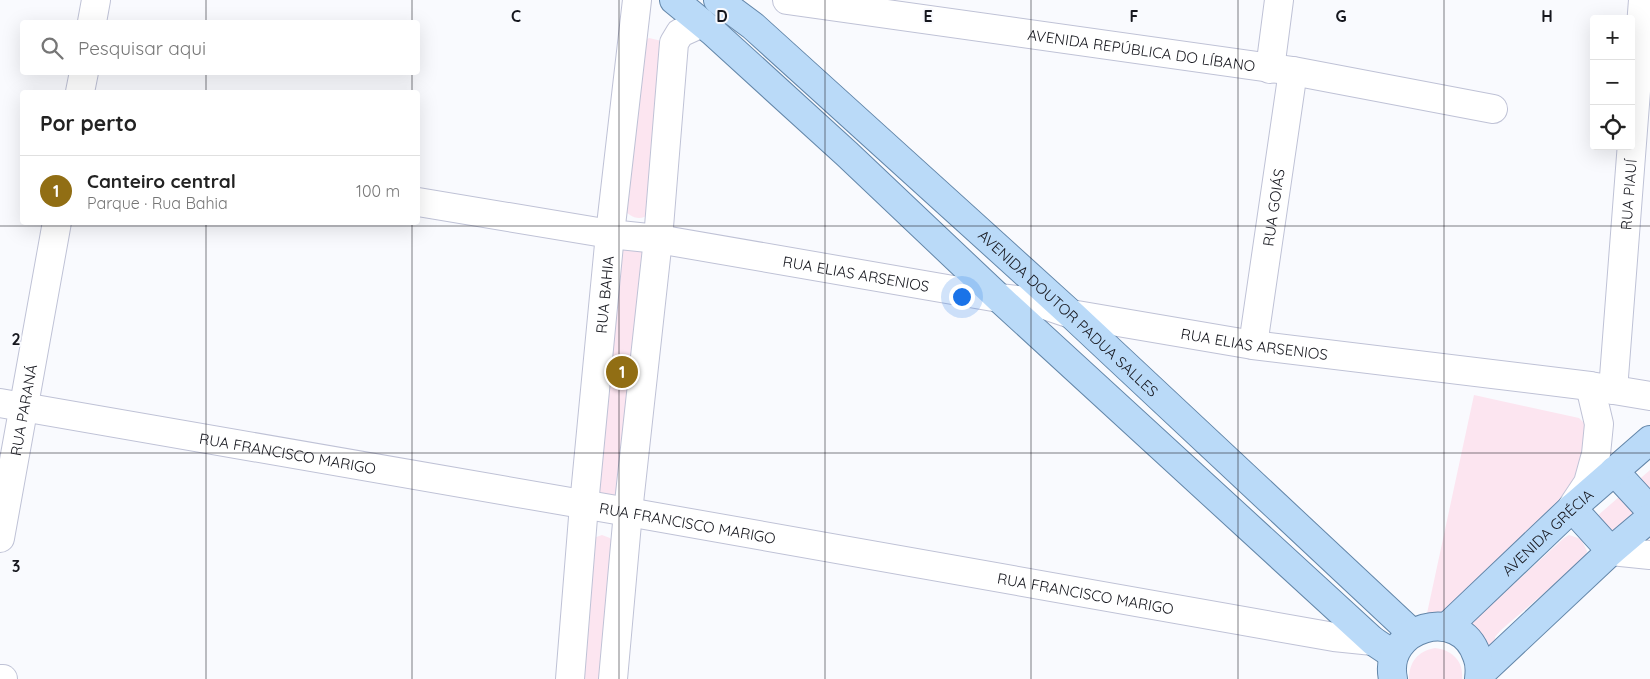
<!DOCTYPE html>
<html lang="pt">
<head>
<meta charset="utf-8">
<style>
  :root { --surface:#fff; --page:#f6f6f6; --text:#222; --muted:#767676; --line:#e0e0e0; --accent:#916e14 }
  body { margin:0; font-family:Quicksand,sans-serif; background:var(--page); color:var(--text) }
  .controls { position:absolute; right:15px; top:15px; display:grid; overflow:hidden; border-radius:5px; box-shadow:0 5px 20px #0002 }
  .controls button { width:45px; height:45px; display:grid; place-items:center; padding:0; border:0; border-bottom:1px solid var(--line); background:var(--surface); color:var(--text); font:25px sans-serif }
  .you { position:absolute; left:961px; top:296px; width:18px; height:18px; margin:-12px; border:4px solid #fff; border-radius:50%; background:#1a73e8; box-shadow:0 0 0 8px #1a73e833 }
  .badge { display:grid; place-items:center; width:32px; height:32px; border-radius:50%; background:var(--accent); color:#fff; font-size:16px; font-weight:700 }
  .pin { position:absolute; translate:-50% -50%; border:2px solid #fff; box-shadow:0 1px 5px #0006 }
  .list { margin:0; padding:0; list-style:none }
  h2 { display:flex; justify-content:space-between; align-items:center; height:65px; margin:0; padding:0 20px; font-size:21px }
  h2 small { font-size:16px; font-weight:400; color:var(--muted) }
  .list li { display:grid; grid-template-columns:32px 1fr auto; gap:15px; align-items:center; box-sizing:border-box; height:70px; padding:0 20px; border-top:1px solid var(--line) }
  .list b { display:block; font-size:19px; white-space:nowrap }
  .list p { margin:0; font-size:16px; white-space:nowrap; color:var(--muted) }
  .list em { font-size:16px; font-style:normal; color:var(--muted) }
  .icon { flex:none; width:28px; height:28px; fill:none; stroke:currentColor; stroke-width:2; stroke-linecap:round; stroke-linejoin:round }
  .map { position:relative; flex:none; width:1650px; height:679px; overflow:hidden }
  .search { position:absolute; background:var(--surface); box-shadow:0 5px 20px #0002; left:20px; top:20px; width:400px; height:55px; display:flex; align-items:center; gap:12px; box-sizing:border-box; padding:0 18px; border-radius:5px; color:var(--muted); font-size:19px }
  .panel { position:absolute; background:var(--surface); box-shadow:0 5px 20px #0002; left:20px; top:90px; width:400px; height:135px; border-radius:5px }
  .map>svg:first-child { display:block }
  .green { fill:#fce5f0 }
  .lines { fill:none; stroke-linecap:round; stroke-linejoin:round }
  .minor-casing { stroke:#bfc2d6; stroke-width:30 }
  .major-casing { stroke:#6386a9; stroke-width:30 }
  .minor { stroke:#fff; stroke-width:28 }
  .major { stroke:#badaf8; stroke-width:28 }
  .grid { fill:none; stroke:#16171e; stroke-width:1; stroke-opacity:0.55 }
  .labels { text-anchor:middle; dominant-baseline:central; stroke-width:4; stroke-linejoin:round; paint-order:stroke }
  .street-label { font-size:15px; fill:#16171e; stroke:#f9fafe }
  .grid-label { font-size:16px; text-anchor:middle; font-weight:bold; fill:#16171e; stroke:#f9fafe; stroke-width:4; stroke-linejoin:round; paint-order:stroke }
</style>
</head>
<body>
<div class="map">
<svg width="1650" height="679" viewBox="0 0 1650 679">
  <rect width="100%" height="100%" fill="#f9fafe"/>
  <path class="green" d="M649,38L662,41L651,213C640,222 630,218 622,207L642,42Z
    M627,247L649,251L620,498L596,494L619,251Z
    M1474,395L1579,418L1587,426L1590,439L1567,501L1440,614L1426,618Z
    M1650,470V502L1613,534L1596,517Z
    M602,535L610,538L615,548L603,679H578L588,540Z
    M1569,535L1581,539L1587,551L1586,557L1501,630L1495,637L1496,645L1489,651L1468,630L1469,621L1480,615L1564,538Z
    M1435,648C1452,650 1464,661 1462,679H1409C1409,662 1418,651 1435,648Z"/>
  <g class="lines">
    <defs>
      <g id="minor">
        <path id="s1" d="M787,0L1293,71L1493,109"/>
        <path d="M92,22L96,0"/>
        <path d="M1270,69L1279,0"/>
        <path d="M80,92L84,72"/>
        <path id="s2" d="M418,202L610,234L658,239L999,298L1036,302L1071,314L1253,345L1590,386L1650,396"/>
        <path id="s3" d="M1253,345L1293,71"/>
        <path id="s4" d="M1613,390L1643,0"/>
        <path id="s5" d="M0,403L628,512L1334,637L1373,641"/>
        <path d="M1572,507L1588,483L1596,454L1599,424L1590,386"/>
        <path id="s6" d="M0,538L57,222"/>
        <path d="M1611,551L1650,555"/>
        <path d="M0,679H3"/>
        <path id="s7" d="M570,679L584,505L610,234L637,0"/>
        <path d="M613,679L628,512L658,239L674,43L680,33L702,23"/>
      </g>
      <g id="major">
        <path d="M674,0L713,32L847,154L999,298L1373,641L1394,655"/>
        <path id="s8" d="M718,0L753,26L1071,314L1412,633"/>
        <path d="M1614,471L1650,510"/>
        <path d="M1572,508L1611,551"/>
        <path id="s9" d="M1447,627L1572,508L1650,440"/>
        <path d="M1480,674L1611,551L1650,518"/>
        <path d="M1393,679C1382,627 1460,604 1477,656C1480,663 1480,671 1479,679"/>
      </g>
    </defs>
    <use href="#minor" class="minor-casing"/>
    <use href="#major" class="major-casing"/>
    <use href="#minor" class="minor"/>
    <use href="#major" class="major"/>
  </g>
  <path class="grid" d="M206,0V22M412,0V22M619,0V679M825,0V679M1031,0V679M1238,0V679M1444,0V679M206,72V92M412,72V92M206,222V679M412,222V679M0,226H1650M0,453H1650"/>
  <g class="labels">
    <g class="street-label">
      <text stroke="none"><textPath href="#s1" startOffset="358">AVENIDA REPÚBLICA DO LÍBANO</textPath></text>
      <text stroke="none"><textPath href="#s4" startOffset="196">RUA PIAUÍ</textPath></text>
      <text stroke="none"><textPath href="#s3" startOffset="139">RUA GOIÁS</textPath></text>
      <text stroke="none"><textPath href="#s2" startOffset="444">RUA ELIAS ARSENIOS</textPath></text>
      <text stroke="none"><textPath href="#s7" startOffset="386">RUA BAHIA</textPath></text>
      <text stroke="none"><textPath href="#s8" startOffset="470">AVENIDA DOUTOR PADUA SALLES</textPath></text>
      <text stroke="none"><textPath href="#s2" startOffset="849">RUA ELIAS ARSENIOS</textPath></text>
      <text stroke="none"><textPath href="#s6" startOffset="130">RUA PARANÁ</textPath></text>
      <text stroke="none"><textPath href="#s5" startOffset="292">RUA FRANCISCO MARIGO</textPath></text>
      <text stroke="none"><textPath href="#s5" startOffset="698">RUA FRANCISCO MARIGO</textPath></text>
      <text stroke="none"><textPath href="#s9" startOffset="138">AVENIDA GRÉCIA</textPath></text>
      <text stroke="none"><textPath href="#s5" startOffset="1102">RUA FRANCISCO MARIGO</textPath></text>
    </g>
  </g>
  <g class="grid-label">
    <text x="516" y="22">C</text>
    <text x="722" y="22">D</text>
    <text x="928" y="22">E</text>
    <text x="1134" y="22">F</text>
    <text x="1341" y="22">G</text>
    <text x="1547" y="22">H</text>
    <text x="16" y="345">2</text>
    <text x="16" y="572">3</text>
  </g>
</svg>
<div class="controls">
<button>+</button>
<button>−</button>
<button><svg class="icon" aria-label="locate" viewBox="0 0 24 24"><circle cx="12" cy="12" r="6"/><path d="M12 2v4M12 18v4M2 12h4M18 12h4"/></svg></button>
</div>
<div class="you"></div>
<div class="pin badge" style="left:622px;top:372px">1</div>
<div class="search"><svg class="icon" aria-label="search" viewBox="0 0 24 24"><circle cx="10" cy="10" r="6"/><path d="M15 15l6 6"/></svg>Pesquisar aqui</div>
<section class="panel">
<h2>Por perto<small></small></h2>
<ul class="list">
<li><span class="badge">1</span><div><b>Canteiro central</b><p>Parque · Rua Bahia</p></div><em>100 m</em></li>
</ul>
</section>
</div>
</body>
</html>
